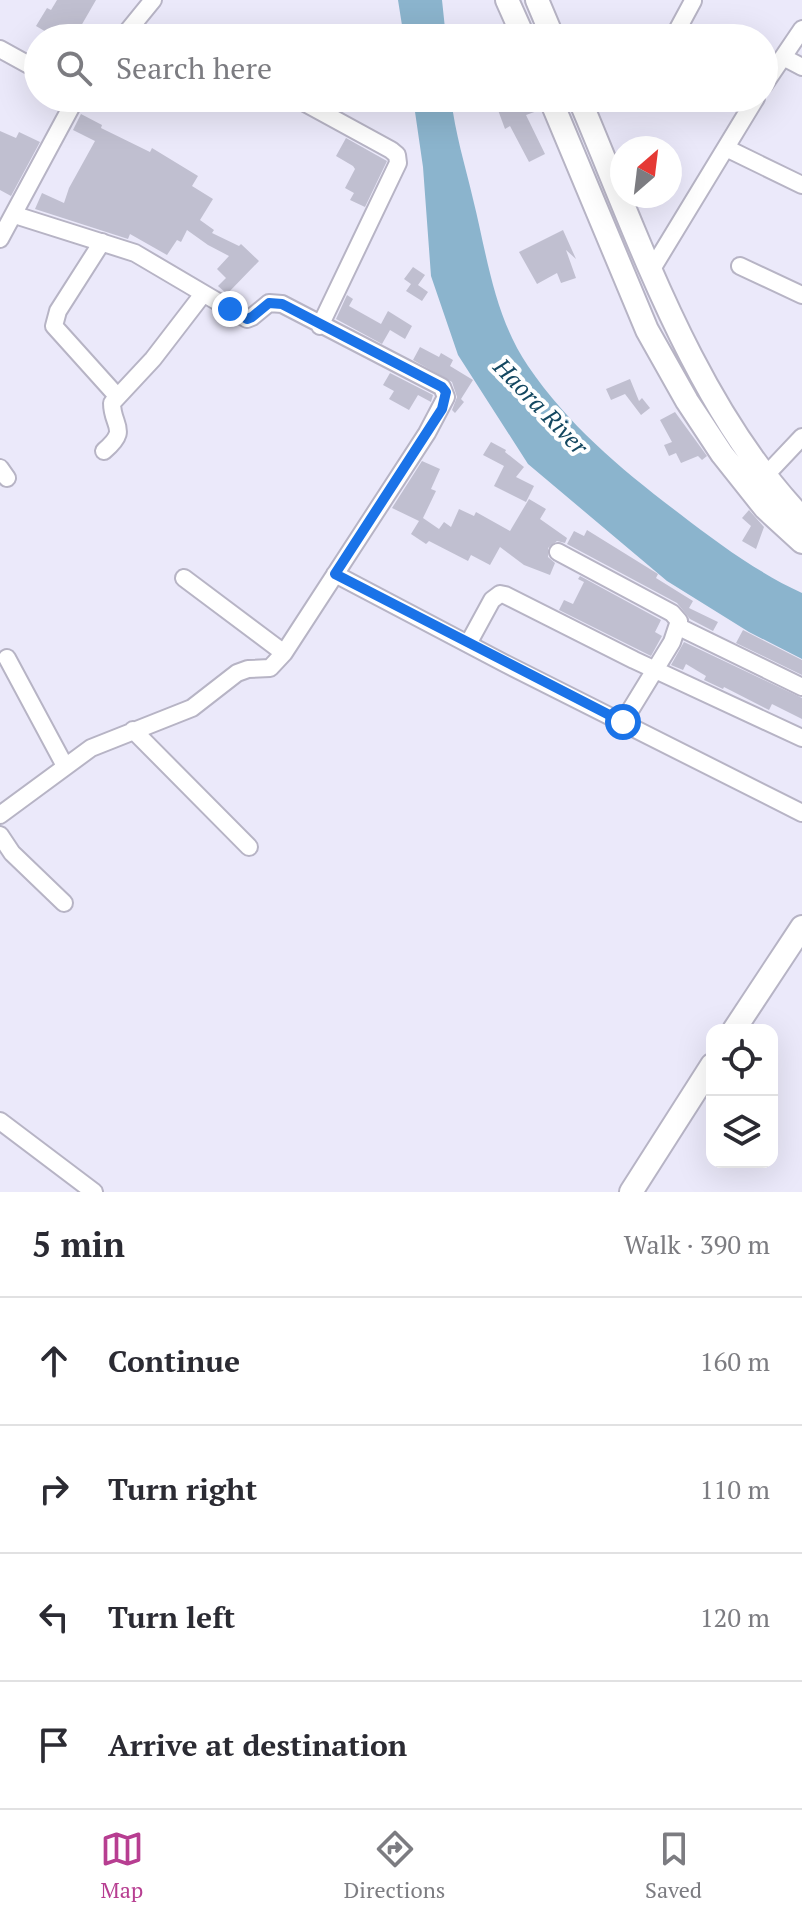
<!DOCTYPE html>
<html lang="en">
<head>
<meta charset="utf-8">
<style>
  :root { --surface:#fff; --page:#f2f2f3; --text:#2b2b33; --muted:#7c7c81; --line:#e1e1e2; --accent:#b73e91 }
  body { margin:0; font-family:"PT Serif",serif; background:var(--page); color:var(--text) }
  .controls { position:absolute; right:24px; bottom:24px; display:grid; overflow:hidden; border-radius:16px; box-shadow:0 8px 32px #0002 }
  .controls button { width:72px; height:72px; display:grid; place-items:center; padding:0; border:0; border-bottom:2px solid var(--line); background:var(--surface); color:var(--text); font:40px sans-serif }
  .compass { position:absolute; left:610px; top:136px; width:72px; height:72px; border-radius:50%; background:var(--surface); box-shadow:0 8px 32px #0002; rotate:28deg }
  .stop { position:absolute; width:24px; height:24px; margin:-18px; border:6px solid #1a73e8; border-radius:50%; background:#fff }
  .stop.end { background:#1a73e8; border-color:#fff; box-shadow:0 2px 8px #0008 }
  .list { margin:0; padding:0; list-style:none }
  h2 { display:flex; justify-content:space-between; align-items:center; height:104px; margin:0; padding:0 32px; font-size:34px }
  h2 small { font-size:26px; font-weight:400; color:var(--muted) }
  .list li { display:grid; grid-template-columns:52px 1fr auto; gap:24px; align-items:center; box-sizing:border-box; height:128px; padding:0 32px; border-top:2px solid var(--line) }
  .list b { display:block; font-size:30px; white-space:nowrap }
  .list em { font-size:26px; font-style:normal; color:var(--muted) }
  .icon { flex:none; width:44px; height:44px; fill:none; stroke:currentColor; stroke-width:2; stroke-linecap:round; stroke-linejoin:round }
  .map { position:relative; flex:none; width:802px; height:1192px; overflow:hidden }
  .search { position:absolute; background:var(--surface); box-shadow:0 8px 32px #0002; left:24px; right:24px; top:24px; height:88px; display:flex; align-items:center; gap:20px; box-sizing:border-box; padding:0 28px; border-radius:44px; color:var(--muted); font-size:30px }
  .sheet { height:616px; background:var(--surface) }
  nav { display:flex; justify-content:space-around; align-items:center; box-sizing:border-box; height:112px; border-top:2px solid var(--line); background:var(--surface); font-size:22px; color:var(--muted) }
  nav a { display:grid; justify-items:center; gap:4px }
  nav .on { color:var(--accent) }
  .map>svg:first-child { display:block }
  .water { fill:#8bb4cd }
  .building { fill:#c0bfd0 }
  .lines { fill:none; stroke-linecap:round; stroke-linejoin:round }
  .street-casing { stroke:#b7b4c5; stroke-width:20 }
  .secondary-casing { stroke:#b7b4c5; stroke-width:26 }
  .street { stroke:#fff; stroke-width:16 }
  .secondary { stroke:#fff; stroke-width:22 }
  .route { stroke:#1a73e8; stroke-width:10 }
  .labels { text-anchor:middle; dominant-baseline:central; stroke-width:8; stroke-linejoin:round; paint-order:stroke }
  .water-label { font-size:24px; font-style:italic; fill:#134760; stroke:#fff }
</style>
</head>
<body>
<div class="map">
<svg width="802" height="1192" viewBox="0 0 802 1192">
  <rect width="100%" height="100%" fill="#ebe9fa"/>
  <path class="water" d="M398,0H442L446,38H404Z
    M413,98H451C455,133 465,165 473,199C487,255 494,316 528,366C569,426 622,470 680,514C719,544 757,572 802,593V659L749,632L667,581L528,464L458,355L431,276L423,167Z"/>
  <path class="building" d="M57,0H96L81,26L86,28L81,38H68L50,29L48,33L36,26L47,8L51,10Z
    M523,98H536L540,110L526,115L545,154L529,162L510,126L505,129L498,110L524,100Z
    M81,114L102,125L101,128L150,152L152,148L198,176L192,186L213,199L200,220L214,230L212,233L239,246L241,244L259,261L227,294L218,286L226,278L217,269L229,256L208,245L187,230L181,242L177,240L167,255L130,234L128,239L35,209L42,193L64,203L69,188L95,141L73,130Z
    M0,131L16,138L19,132L40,142L11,196L0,190Z
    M346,138L387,161L365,207L350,200L354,193L345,188L355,169L353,166L336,156Z
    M563,230L576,259L566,250L576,278L561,283L557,273L537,284L519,252Z
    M413,267L425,275L418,285L428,292L422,301L406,291L411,284L404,279Z
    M347,295L353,299L349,306L381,324L388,311L412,326L405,339L390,330L382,344L336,319Z
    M420,347L439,357L441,353L453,360L450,366L473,380L461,399L464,402L455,413L452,410L457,397L452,382L413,360Z
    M390,373L433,395L431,402L418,395L409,410L389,399L394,391L383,385Z
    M630,379L639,401L642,398L650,408L641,415L625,394L611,400L606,389Z
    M675,412L707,456L702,460L698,456L681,463L676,453L669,456L664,445L672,442L660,420Z
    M491,442L506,450L505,452L524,467L516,477L534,486L526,502L494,486L504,466L483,455Z
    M422,461L440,469L431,489L436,491L423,518L439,529L444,522L451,527L459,509L474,516L476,512L510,531L529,499L546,509L540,519L567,538L565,543L557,541L548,548V557L555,563L550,575L524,565L500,547L490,565L471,555L468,561L429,541L426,544L411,534L419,521L392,508Z
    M749,510L764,527L756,549L742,541L751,526L742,518Z
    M587,530L658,574L656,578L693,601L689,608L718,622L713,631L690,619L677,603L567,544L574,531L584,536Z
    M580,576L661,620L655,632L662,636L651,656L559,610L564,600L573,604L584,582L578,579Z
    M743,630L802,660V675L736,643Z
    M684,642L802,698V719L772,704L769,710L724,687L723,689L704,680L706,676L686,664L683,670L671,665Z"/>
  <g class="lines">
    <defs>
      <path id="street" d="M122,38L153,0
        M673,38L693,1
        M0,49L38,70
        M783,57L802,67
        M764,85L802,29
        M305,103L391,150L397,155L398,163L320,326
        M726,148L802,185
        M0,239L76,98
        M102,242L58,311L54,326L117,396
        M740,266L802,295
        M652,269L756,98
        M104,451C130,429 112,427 112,403L153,359L203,294
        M0,468L7,478
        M765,476L802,437
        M558,552L672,613L679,621L672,642L623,722
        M335,574L504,663L802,813
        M184,578L284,653
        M679,627L802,687
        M468,644L492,600L500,594L505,595L634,660L802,738
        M7,658L65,766
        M133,730L249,847
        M0,815L91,748L192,708L237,673L248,669L270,668L284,653L427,433L446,397L442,387L282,304L269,303L252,317L247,319L135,253L15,215
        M0,835L12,853L64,903
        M0,1121L94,1192"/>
      <path id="secondary" d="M507,0L524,38
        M537,0L553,38
        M550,98L647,330L687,401L722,454L765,508L802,542
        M579,98C639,239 695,407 802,518
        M734,1030L802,927
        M631,1192L712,1065"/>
    </defs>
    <use href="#street" class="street-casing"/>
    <use href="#secondary" class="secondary-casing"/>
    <use href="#street" class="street"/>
    <use href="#secondary" class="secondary"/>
  </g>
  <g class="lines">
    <path class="route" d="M230,309L247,319L252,317L269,303L282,304L442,387L446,392L442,409L335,574L623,722"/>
  </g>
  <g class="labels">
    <g class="water-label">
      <text transform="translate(541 406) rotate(46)">Haora River</text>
    </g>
  </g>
</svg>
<div class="controls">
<button><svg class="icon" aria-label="locate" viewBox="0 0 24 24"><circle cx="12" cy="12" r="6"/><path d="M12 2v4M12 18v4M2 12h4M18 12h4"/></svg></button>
<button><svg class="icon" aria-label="layers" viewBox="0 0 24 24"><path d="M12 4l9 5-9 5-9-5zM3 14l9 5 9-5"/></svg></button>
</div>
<svg class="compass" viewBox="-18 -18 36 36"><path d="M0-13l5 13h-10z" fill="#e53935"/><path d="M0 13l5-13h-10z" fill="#7c7c81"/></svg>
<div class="stop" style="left:623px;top:722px"></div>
<div class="stop end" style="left:230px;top:309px"></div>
<div class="search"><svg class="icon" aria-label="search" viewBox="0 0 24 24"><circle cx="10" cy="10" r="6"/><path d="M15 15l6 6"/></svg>Search here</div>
</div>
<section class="sheet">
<h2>5 min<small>Walk · 390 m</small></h2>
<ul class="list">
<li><svg class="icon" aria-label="ahead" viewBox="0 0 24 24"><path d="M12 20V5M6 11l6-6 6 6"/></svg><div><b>Continue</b></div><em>160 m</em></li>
<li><svg class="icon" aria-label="right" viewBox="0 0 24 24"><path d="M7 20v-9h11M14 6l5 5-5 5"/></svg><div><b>Turn right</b></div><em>110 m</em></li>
<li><svg class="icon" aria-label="left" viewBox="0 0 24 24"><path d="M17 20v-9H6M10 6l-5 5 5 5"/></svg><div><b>Turn left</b></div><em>120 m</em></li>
<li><svg class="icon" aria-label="arrive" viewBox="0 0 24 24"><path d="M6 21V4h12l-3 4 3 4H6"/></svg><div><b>Arrive at destination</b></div></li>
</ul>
</section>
<nav>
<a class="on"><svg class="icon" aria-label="map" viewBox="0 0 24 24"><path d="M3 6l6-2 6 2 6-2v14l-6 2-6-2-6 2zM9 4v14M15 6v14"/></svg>Map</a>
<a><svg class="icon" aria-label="directions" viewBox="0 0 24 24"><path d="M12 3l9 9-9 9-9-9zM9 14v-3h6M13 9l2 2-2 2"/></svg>Directions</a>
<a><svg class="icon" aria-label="saved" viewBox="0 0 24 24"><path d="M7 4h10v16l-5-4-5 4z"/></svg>Saved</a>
</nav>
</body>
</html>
